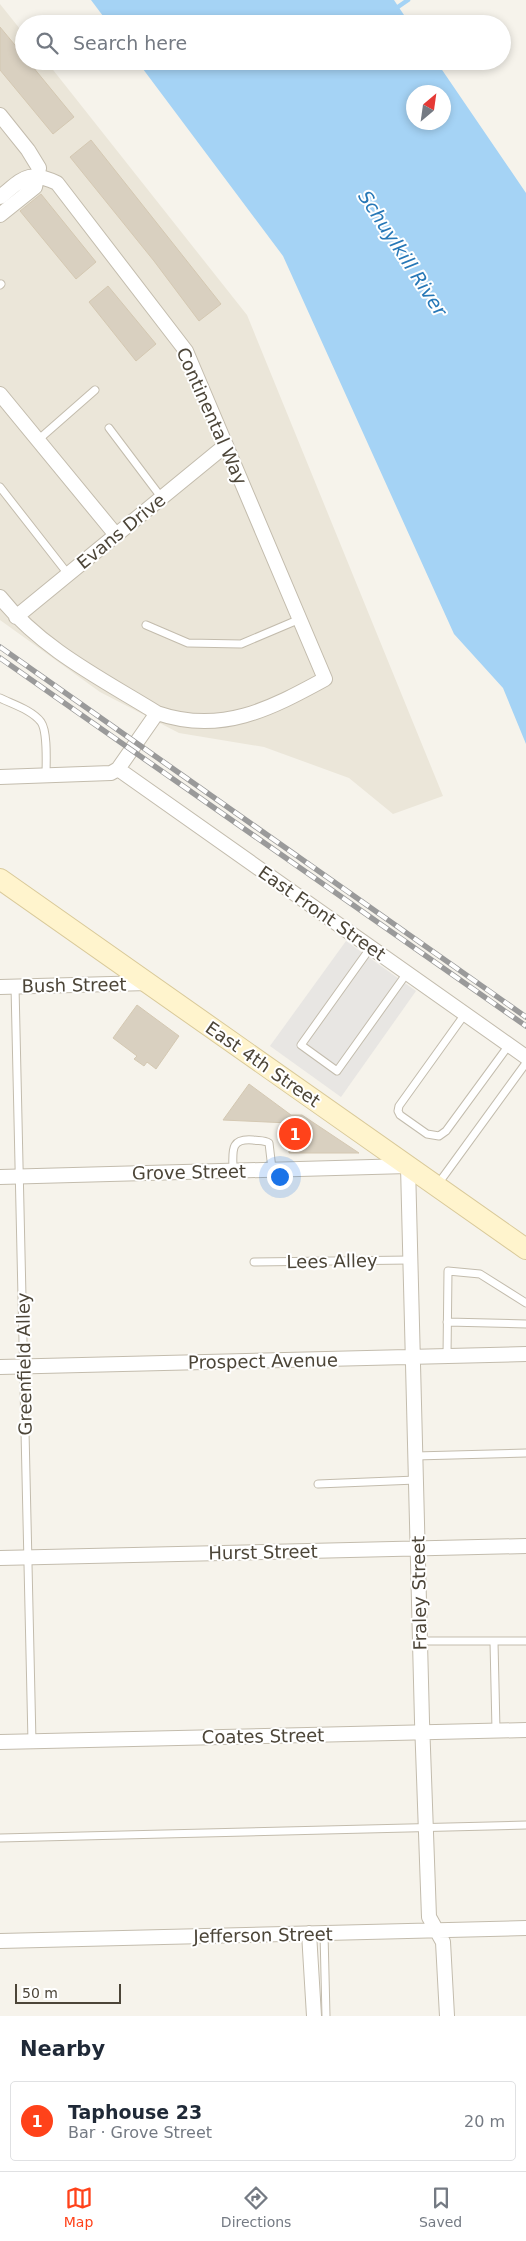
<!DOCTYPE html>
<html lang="en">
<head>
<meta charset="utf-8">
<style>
  :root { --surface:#fff; --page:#f2f2f3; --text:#1f2937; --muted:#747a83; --line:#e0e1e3; --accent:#ff421a }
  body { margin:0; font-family:"DejaVu Sans",sans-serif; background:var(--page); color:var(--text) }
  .compass { position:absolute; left:406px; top:85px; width:45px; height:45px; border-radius:50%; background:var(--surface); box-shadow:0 2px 8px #0003; rotate:29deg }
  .scale { position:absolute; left:15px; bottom:12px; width:106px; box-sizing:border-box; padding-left:5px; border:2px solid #4c4538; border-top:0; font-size:14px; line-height:18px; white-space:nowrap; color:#4c4538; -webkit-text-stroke:4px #fff; paint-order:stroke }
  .you { position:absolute; left:279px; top:1176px; width:18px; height:18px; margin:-12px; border:4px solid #fff; border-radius:50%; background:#1a73e8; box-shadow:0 0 0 8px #1a73e833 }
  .badge { display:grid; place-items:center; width:32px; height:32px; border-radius:50%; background:var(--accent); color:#fff; font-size:16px; font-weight:700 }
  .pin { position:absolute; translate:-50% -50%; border:2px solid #fff; box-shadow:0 1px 5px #0006 }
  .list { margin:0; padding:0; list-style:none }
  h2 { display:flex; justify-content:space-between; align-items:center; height:65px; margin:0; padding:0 20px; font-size:21px }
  h2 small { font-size:16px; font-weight:400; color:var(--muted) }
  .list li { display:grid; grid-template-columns:32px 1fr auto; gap:15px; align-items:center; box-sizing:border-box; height:80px; margin:0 10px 10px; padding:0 10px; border:1px solid var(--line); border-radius:5px }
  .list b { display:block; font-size:19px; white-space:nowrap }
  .list p { margin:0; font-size:16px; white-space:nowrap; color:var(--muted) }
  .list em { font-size:16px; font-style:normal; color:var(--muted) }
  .icon { flex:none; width:28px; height:28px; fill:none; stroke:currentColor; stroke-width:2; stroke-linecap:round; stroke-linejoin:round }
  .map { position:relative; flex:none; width:526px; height:2016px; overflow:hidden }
  .search { position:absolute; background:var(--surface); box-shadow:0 2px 8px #0003; left:15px; right:15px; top:15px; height:55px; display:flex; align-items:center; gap:12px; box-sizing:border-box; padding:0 18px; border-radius:28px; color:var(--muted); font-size:19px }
  .sheet { height:155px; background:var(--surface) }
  nav { display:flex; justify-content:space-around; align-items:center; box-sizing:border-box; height:70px; border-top:1px solid var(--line); background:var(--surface); font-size:14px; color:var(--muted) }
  nav a { display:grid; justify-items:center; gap:2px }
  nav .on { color:var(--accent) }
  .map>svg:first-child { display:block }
  .residential { fill:#ebe6d9 }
  .parking { fill:#e8e6e3 }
  .water { fill:#a5d3f5; fill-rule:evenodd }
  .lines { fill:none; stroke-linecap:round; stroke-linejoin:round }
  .stream { stroke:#a5d3f5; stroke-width:4.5 }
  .building { fill:#d9d0c0; stroke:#d4c8b2 }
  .service-casing { stroke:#c3bcad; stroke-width:9 }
  .minor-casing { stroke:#c3bcad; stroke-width:16 }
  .secondary-casing { stroke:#d9c999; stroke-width:22 }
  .service { stroke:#fff; stroke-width:7 }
  .minor { stroke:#fff; stroke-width:14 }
  .secondary { stroke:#fff4cd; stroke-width:20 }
  .rail-casing { stroke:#9a9a9a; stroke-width:5.5 }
  .rail { stroke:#fff; stroke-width:4; stroke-dasharray:11; stroke-linecap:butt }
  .labels { text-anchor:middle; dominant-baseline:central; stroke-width:4; stroke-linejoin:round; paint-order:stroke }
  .street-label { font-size:18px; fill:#4c4538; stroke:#fff }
  .water-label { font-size:19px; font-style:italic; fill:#2778b7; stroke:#fff }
</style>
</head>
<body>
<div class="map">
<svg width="526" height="2016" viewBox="0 0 526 2016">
  <rect width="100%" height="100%" fill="#f6f3eb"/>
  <path class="residential" d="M0,4L24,34V61H46L247,315L443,796L393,814L349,778L264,747L179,733L100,692L0,620Z"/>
  <path class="parking" d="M346,941L416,991L341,1097L270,1046Z"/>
  <path class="water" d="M91,0H394L410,24H109Z
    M137,61H436L526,193V744L503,688L454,634L283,256ZM414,92H444V122H414Z"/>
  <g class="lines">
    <path class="stream" d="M395,9L408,0"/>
  </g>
  <path class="building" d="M0,27L24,56V61H28L74,117L53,134L0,70Z
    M91,140L221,304L199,321L154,261L70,157Z
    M41,194L96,262L76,279L20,211Z
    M108,286L156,344L136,361L89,302Z
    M137,1005L179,1036L156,1069L147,1062L144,1066L134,1059L137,1056L113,1038Z
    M249,1084L291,1115H302L359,1153H289V1123L223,1120Z"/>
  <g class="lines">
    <defs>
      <path id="service" d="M0,285L1,284
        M109,428L161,497
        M38,440L95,390
        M0,487L68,574
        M146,625L188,643L241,644L300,619
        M0,698C12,704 32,710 41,722C48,732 46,763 46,776
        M371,947L301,1045L337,1071L407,973
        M15,986L32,1742
        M465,1014L399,1106L398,1111L400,1115L427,1134L439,1136L446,1131L509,1045
        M233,1170C233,1152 229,1138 253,1140C259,1141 264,1140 269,1143L272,1169
        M438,1184L526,1063
        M254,1262L410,1260
        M447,1322L526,1324
        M447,1356L448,1271L480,1274L526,1303
        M415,1456L526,1453
        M318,1484L416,1480
        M420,1641H526
        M494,1642L496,1730
        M0,1838L526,1825
        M324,1933L326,2016"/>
      <path id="minor" d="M0,115L28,150L39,168L35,187L0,215
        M0,197C23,179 27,169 57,183L186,351L325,679C270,709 221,735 157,713C102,679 41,649 0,597
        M0,394L116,535
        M16,617L226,445
        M118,769L526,1057
        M0,777L111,773L118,769L157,713
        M0,987L148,983
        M0,1177L408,1166L422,1721L429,1917L443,1942L447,2016
        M0,1367L526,1354
        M0,1558L526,1546
        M0,1742L526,1730
        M309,1933L314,2016
        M0,1941L526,1928"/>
      <path id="secondary" d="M0,879L526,1249"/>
    </defs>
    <use href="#service" class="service-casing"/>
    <use href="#minor" class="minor-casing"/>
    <use href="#secondary" class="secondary-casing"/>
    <use href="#service" class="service"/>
    <use href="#minor" class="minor"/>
    <use href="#secondary" class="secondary"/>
    <defs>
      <path id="rail" d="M0,647L526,1017
        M0,658L526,1026"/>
    </defs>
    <use href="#rail" class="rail-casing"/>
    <use href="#rail" class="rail"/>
  </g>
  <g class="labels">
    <g class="street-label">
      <text transform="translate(212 416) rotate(66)">Continental Way</text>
      <text transform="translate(121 531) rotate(-39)">Evans Drive</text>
      <text transform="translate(322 913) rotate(35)">East Front Street</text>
      <text transform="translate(74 985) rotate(-1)">Bush Street</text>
      <text transform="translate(263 1064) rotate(35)">East 4th Street</text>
      <text transform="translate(189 1172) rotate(-1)">Grove Street</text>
      <text transform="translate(332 1261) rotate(-1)">Lees Alley</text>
      <text transform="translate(263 1361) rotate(-1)">Prospect Avenue</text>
      <text transform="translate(24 1364) rotate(-91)">Greenfield Alley</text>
      <text transform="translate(263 1552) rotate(-1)">Hurst Street</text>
      <text transform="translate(419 1593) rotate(-91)">Fraley Street</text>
      <text transform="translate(263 1736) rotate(-1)">Coates Street</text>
      <text transform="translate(263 1935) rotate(-1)">Jefferson Street</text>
    </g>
    <g class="water-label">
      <text transform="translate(403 253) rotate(57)">Schuylkill River</text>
    </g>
  </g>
</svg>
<svg class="compass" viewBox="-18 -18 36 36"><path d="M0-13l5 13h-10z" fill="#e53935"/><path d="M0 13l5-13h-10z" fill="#747a83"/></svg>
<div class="scale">50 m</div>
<div class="you"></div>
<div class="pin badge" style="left:295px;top:1134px">1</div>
<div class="search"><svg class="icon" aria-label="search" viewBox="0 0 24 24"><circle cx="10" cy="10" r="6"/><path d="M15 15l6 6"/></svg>Search here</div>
</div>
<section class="sheet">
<h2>Nearby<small></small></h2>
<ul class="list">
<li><span class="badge">1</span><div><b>Taphouse 23</b><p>Bar · Grove Street</p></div><em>20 m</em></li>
</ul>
</section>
<nav>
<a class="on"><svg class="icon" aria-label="map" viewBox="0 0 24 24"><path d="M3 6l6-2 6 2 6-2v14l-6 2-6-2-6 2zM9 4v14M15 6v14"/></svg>Map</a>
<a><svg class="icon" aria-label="directions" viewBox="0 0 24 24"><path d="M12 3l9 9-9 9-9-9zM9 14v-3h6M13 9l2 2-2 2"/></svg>Directions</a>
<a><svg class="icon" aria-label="saved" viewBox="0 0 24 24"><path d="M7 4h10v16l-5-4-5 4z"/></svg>Saved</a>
</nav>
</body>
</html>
